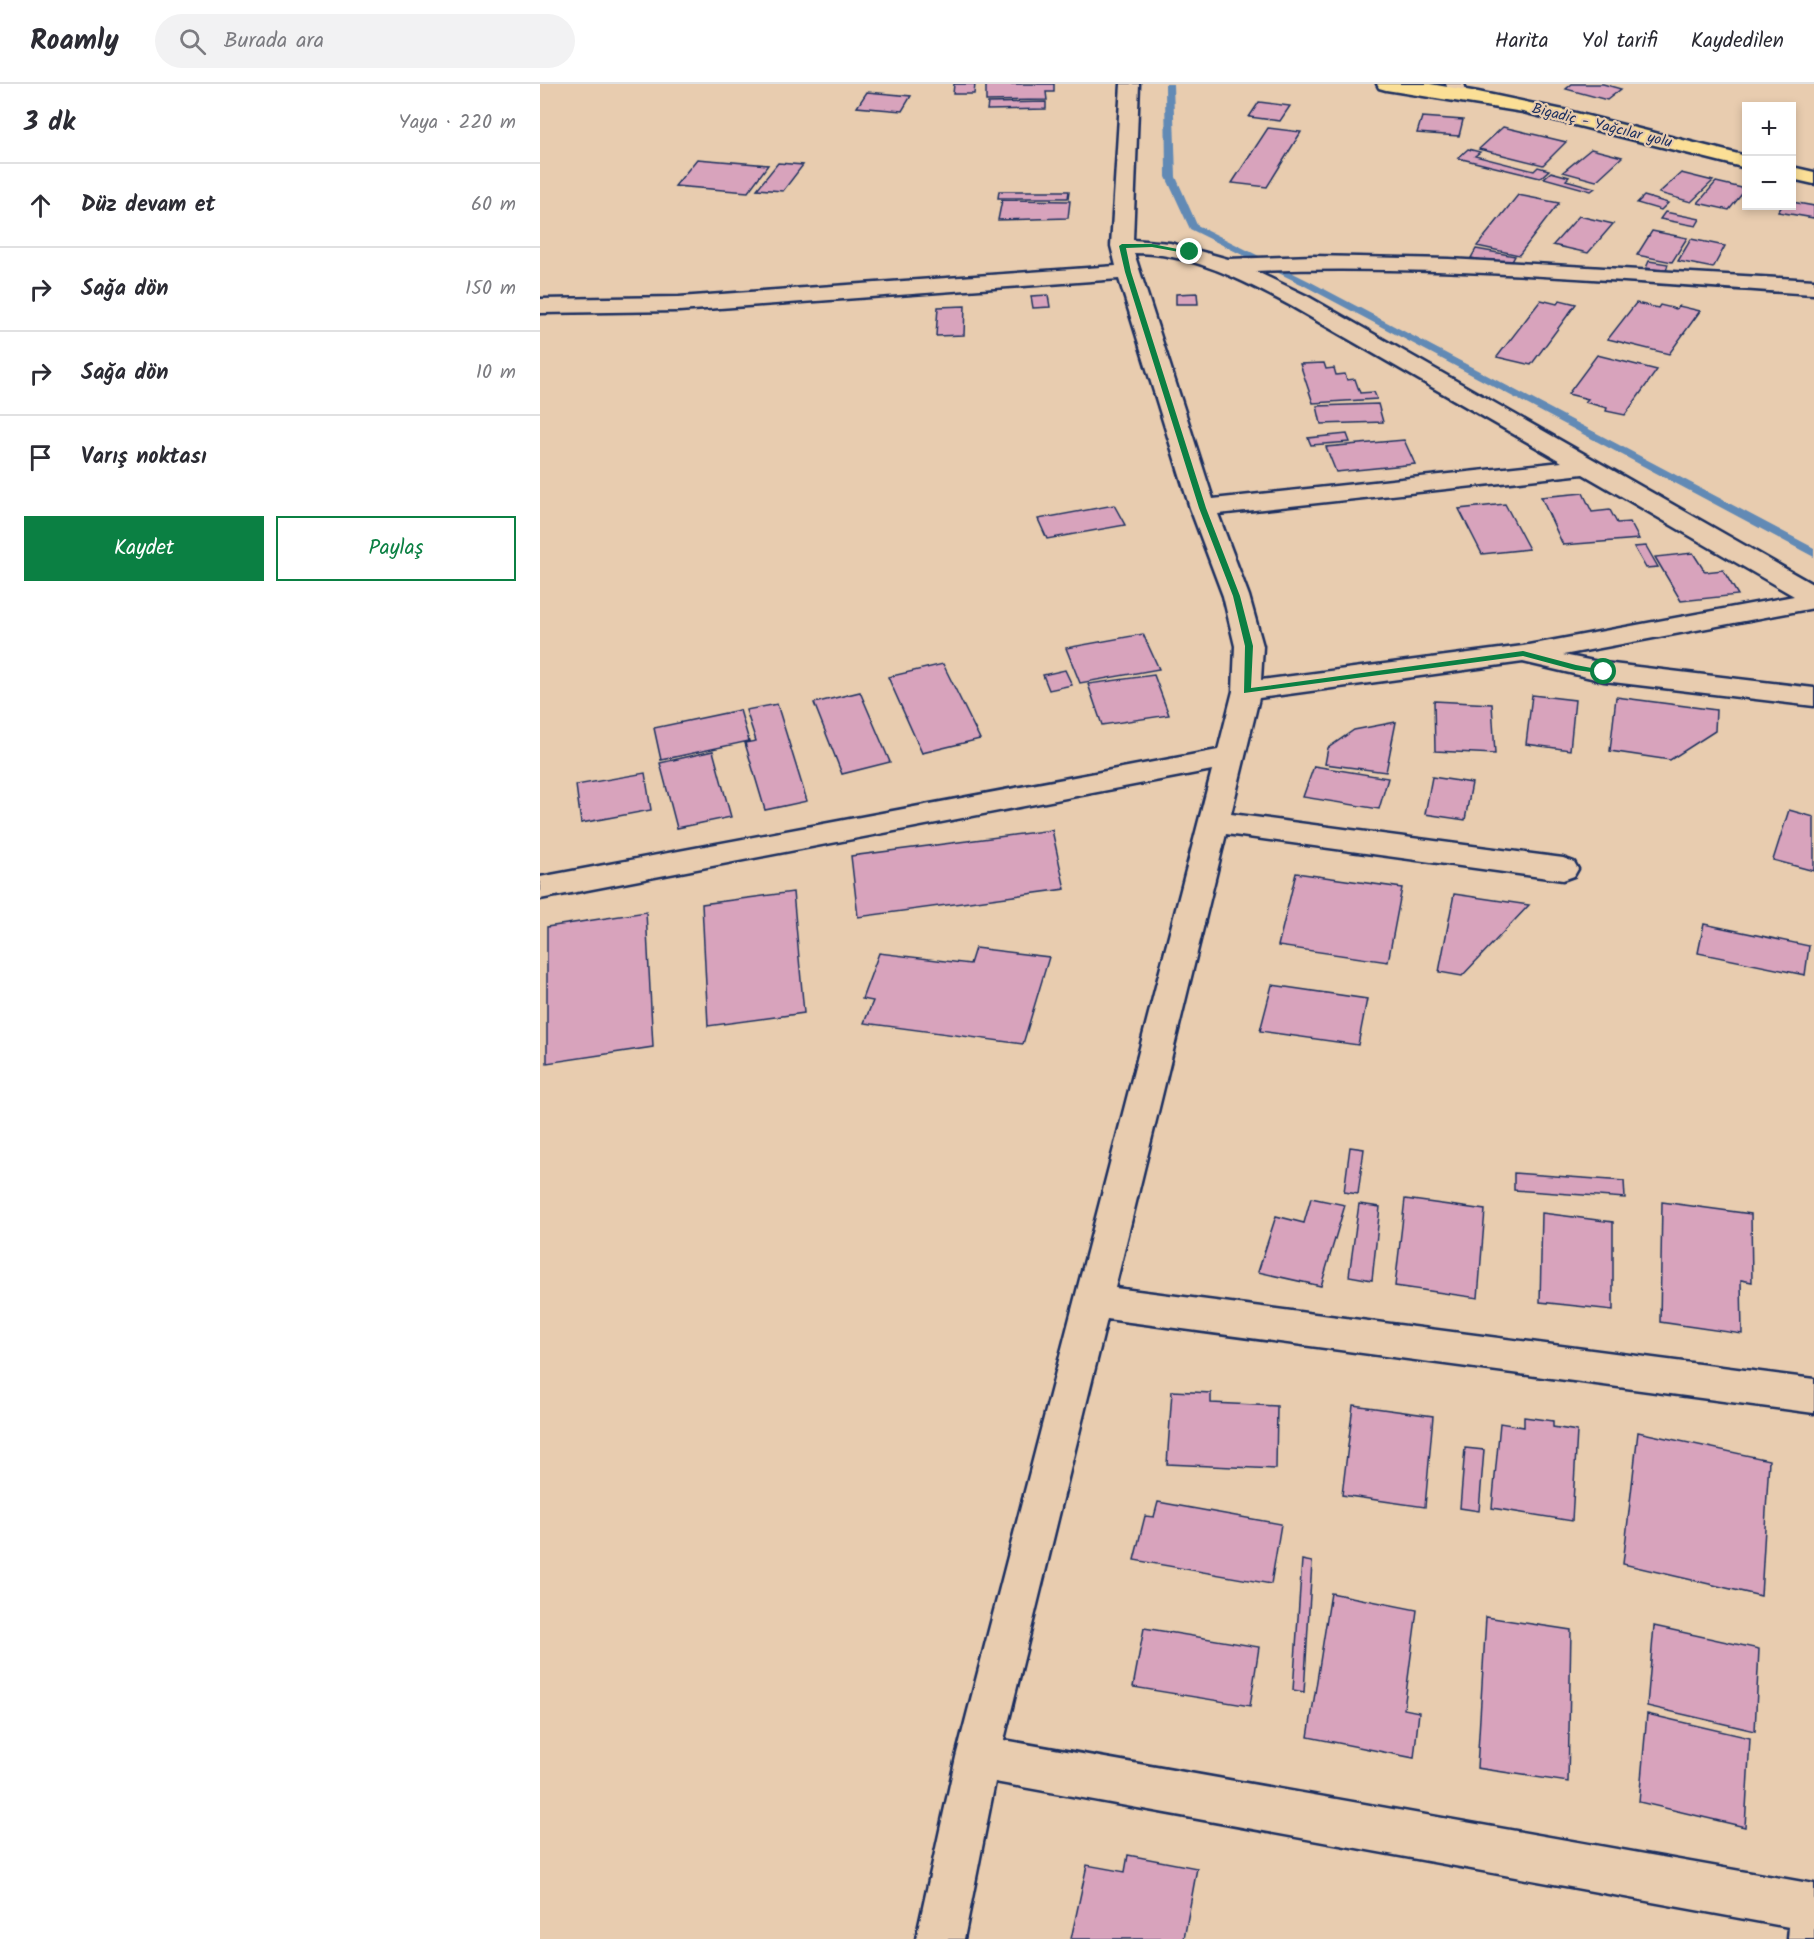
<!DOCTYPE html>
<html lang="tr">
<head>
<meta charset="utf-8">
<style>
  :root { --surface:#fff; --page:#f2f2f3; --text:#2b2b33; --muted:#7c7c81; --line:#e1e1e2; --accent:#0b8043 }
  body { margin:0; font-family:Kalam,sans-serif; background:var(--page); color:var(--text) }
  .controls { position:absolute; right:18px; top:18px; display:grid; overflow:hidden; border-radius:0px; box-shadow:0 3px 9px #0003 }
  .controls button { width:54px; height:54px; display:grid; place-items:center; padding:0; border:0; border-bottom:2px solid var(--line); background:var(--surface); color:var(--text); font:30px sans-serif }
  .stop { position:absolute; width:18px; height:18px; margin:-14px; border:4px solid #0b8043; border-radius:50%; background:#fff }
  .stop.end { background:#0b8043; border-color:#fff; box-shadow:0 2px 6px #0008 }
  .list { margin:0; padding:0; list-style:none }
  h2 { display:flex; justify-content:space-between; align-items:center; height:78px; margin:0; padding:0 24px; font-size:26px }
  h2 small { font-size:20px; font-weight:400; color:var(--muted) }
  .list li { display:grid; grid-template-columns:39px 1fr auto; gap:18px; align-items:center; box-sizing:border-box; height:84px; padding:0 24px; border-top:2px solid var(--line) }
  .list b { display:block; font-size:22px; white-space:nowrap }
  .list em { font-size:20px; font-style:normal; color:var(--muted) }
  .actions { display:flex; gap:12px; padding:18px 24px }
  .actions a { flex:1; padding:14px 0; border:2px solid var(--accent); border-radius:0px; text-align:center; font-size:21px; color:var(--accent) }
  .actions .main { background:var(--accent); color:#fff }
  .icon { flex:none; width:33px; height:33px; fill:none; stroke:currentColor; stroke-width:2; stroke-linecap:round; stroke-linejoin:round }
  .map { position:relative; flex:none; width:1274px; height:1855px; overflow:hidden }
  header { display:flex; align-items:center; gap:36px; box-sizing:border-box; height:84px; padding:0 30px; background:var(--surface); border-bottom:2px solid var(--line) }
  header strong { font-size:28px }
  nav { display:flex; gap:33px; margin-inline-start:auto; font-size:21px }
  .search { width:420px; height:54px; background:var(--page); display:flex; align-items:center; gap:15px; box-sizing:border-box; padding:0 21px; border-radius:33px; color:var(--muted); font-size:22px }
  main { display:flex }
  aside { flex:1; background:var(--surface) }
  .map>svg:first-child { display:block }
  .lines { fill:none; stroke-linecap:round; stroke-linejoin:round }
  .stream { fill:#628ab5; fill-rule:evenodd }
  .building { fill:#d8a3bc; stroke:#1b2f5e; stroke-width:1.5 }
  .minor-casing { stroke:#1b2f5e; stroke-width:5 }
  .major-casing { stroke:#1b2f5e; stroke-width:5 }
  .minor { fill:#e8ccaf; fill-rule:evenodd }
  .major { fill:#fbdf96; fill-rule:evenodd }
  .route { fill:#0b8043 }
  .labels { text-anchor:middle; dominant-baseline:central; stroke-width:4.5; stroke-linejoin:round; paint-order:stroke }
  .far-street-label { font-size:15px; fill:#1b2f5e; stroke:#e8ccaf }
</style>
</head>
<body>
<header>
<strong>Roamly</strong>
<div class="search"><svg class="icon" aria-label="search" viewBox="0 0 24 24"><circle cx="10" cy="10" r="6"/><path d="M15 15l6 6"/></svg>Burada ara</div>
<nav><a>Harita</a><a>Yol tarifi</a><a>Kaydedilen</a></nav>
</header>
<main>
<aside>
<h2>3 dk<small>Yaya · 220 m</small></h2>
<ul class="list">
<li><svg class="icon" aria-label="ahead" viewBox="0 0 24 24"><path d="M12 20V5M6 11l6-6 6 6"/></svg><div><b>Düz devam et</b></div><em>60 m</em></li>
<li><svg class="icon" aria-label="right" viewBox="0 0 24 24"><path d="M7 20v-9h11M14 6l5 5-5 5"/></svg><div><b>Sağa dön</b></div><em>150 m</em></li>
<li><svg class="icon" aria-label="right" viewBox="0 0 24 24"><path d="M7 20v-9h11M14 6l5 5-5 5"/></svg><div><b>Sağa dön</b></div><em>10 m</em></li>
<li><svg class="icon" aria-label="arrive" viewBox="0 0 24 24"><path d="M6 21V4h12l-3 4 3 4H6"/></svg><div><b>Varış noktası</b></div></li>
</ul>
<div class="actions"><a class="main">Kaydet</a><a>Paylaş</a></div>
</aside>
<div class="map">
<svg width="1274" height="1855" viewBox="0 0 1274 1855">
  <rect width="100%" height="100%" fill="#e8ccaf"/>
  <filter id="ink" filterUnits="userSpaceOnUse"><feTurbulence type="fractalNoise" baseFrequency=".0167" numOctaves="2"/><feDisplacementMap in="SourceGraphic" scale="12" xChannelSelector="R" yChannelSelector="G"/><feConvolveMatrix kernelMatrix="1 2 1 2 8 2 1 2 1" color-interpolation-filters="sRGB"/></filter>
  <g filter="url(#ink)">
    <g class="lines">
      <path class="stream" d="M625,0H633L636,93L657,141L769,197L1274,464V473L763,201L650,145L626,93Z"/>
    </g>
    <path class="building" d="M414,0H435L434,10H413Z
      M446,0H514V8H506L507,16L446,17Z
      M1032,0H1063L1081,5L1067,16L1026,5Z
      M327,8L371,12L362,27L317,23Z
      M506,18V25L447,26L448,19Z
      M719,18L750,22L740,37L709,33Z
      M882,33L923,36L919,52L877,49Z
      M963,43L1026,58L1003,81L939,65Z
      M728,44L761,48L727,103L692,99Z
      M928,65L940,68L935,72L994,87L998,83L1009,86L1000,94L918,74Z
      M1051,65L1082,73L1056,97L1023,88Z
      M157,75L228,81L208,108L135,102Z
      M238,79L263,81L243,107L217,105Z
      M1011,88L1029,93L1026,96L1055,104L1051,107L1004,94Z
      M1141,89L1173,97L1151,118L1119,109Z
      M1176,98L1206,105L1189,126L1158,119Z
      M459,107H529L528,114H458Z
      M978,111L1019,119L979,171L937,162Z
      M1104,112L1128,119L1121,126L1097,119Z
      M462,116L530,117L528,134L458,136Z
      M1252,118L1274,122V134L1238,128L1242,122H1252Z
      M1125,128L1160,135L1156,142L1120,135Z
      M1039,132L1073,140L1048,169L1013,161Z
      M1112,147L1147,154L1132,178L1097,171Z
      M1151,155L1185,162L1173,184L1138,177Z
      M936,165L975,172L970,181L931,174Z
      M1109,177L1128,180L1126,187L1106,184Z
      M657,209L658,220H636V210Z
      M508,211L510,223L493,224L491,212Z
      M1001,216L1017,220L1020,216L1036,220L991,281L957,273Z
      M1096,219L1118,224L1120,221L1136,225L1139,222L1160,227L1129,270L1068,255Z
      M425,222L424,251L396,252L398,223Z
      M1057,271L1117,286L1085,331L1066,327L1067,324L1045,318L1048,315L1028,310Z
      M784,279L786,285L794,284L796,291L805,290L807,296L815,295L820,309L834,308L837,315L773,319L760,280Z
      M838,320L843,338L781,340L777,322Z
      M807,350L810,358L771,361L768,354Z
      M864,356L875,380L796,388L786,363Z
      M1043,409L1052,428L1070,426L1077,439L1090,438L1099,455L1023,461L1001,413Z
      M965,420L989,465L942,470L919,425Z
      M574,421L585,441L507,455L498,435Z
      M1106,462L1118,483L1106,484L1094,463Z
      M1153,469L1165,488L1183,486L1198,511L1141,517L1115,473Z
      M603,550L619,585L540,599L526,564Z
      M403,580L440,655L382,669L348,593Z
      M525,586L532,601L509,606L503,591Z
      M614,591L629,631L562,641L548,600Z
      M320,608L350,678L302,690L274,619Z
      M992,611L1035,616L1030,666L986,660Z
      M1076,613L1176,626L1175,647L1130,676L1070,667Z
      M894,617L952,620L955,670L895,667Z
      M237,620L267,717L225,726L205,659L216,657L206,626Z
      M200,626L209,657L121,676L114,644Z
      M856,638L846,688L785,680L788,664L814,646Z
      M173,667L191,733L137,744L120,679Z
      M774,682L848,694L839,725L763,713Z
      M105,689L111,726L41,739L36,701Z
      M892,693L932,699L925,736L885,730Z
      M1249,726L1274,733V787L1233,776Z
      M512,746L525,805L318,833L311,772Z
      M756,789L862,804L848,878L738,862Z
      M253,808L264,929L168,942L162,820Z
      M914,810L989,821L922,892L899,888Z
      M106,828L113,963L7,979V843Z
      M1164,840L1269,862L1265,891L1158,869Z
      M435,864L509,873L483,960L324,939L333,917L322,915L339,869L430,880Z
      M732,901L827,915L818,961L720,947Z
      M810,1063L824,1065L818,1110L804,1108Z
      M974,1089L1084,1097L1085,1114L974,1106Z
      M771,1114L805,1121L781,1202L718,1188L736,1132L764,1139Z
      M865,1115L945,1126L938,1214L855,1202Z
      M1122,1118L1211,1130L1212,1198L1201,1196L1202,1250L1120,1238Z
      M819,1120L840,1123L832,1196L809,1192Z
      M1002,1129L1073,1138V1226L1000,1218Z
      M632,1307L671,1309V1319L737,1322L736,1385L627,1380Z
      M813,1321L893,1332L885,1423L802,1411Z
      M984,1333L1013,1337V1343L1037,1347L1032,1437L952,1424L960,1339L984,1343Z
      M1098,1348L1229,1376L1221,1512L1083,1480Z
      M925,1364L944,1366L939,1427L920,1424Z
      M618,1418L741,1440L731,1500L594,1476L605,1432L614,1433Z
      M762,1476L772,1478L764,1608L753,1606Z
      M791,1509L877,1526L864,1625L879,1628L874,1674L768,1653Z
      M946,1533L1031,1546L1028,1698L937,1684Z
      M1114,1542L1219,1565L1215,1647L1107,1622Z
      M604,1544L719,1563L710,1622L593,1603Z
      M1107,1630L1210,1654L1205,1743L1099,1718Z
      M588,1771L657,1784L644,1855H531L547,1781L585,1788Z"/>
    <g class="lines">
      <defs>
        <path id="minor" d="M581,0H599L593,156L630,159L688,175L773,172L909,175L1274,196V210C1088,198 901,180 715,187L767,212L1274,501V524L1023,571L1064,579L1274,604V622L1064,597L983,578L719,614L691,730L1023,774L1034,778L1038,785L1034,792L1023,796L686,750L575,1204L1274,1295V1329L567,1235L464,1656L1274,1800V1855H1248L1249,1843L455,1698L424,1855H376L416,1673L672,686L0,815V793L678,666L693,607L695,562L683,512L650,424L579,195L139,227L0,229V215L139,213L576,182L571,162ZM594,169C651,169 702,196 751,222L1022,378L673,415ZM1043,390L1254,512L983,562L721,596L723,562L709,512L678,430Z
          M906,0H924L927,9L925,13H911Z"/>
        <path id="major" d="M837,0H890L938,8L1028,27L1206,72V84L983,28L846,6L839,4Z
          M1252,83L1274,88V100L1252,95Z"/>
      </defs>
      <use href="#minor" class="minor-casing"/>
      <use href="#major" class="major-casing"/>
      <use href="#minor" class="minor"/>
      <use href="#major" class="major"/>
    </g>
  </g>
  <path class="route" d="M582,160H612L653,168L650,170L612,163L586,164L591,188L666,424L700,512L713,562L711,604L983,567L1036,581L1067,587V590L1035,586L983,572L704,609L705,562L693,512L659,424L585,188L579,162Z"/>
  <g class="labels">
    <g class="far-street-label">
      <text transform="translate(1062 42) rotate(14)">Bigadiç - Yağcılar yolu</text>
    </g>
  </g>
</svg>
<div class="controls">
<button>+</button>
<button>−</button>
</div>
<div class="stop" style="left:1064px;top:588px"></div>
<div class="stop end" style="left:650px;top:168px"></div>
</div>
</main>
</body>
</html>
